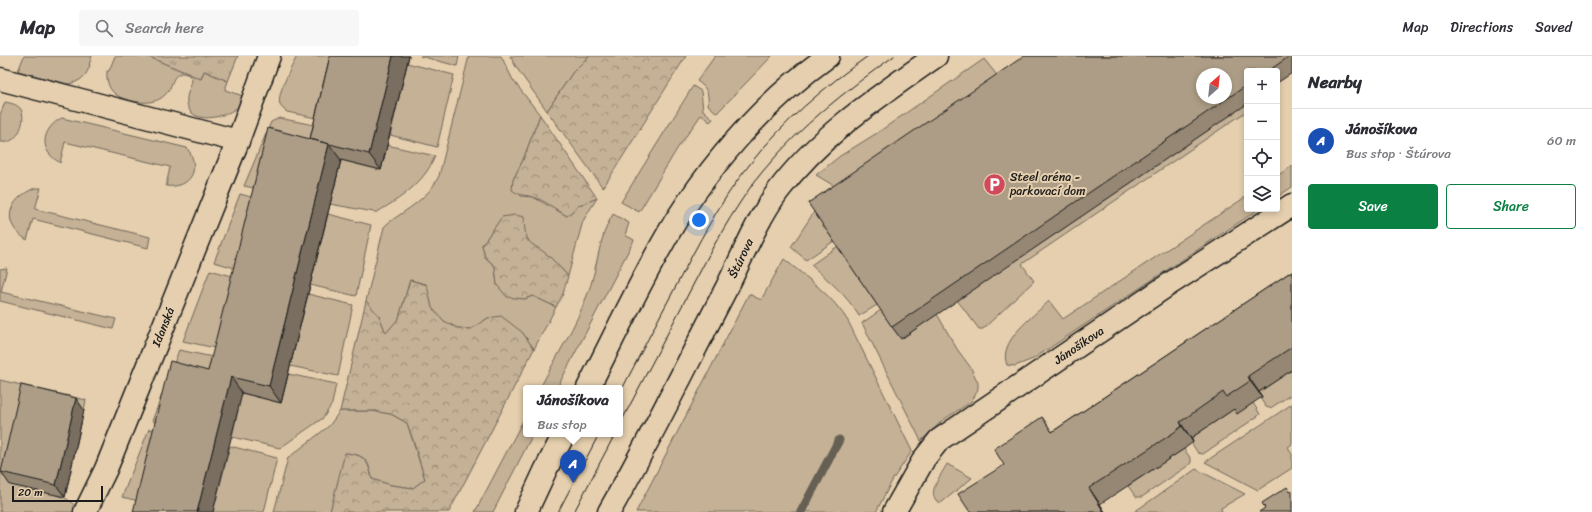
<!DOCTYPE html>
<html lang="en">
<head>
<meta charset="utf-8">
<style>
  :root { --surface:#fff; --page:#f7f7f7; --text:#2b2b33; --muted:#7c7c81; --line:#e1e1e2; --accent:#0b8043 }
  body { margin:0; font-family:Sriracha,sans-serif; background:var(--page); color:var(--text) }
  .controls { position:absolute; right:12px; top:12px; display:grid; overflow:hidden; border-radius:4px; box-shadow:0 2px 6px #0003 }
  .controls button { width:36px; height:36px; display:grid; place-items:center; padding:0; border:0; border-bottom:1px solid var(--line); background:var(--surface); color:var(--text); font:20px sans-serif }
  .compass { position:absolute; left:1196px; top:12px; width:36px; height:36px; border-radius:50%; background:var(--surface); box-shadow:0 2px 6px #0003; rotate:27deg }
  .scale { position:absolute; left:12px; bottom:10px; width:91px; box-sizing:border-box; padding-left:4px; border:2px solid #1c1c1c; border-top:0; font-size:11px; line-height:14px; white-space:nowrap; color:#1c1c1c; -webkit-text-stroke:3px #e5cfae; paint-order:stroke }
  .you { position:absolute; left:699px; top:164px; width:14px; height:14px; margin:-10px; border:3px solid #fff; border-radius:50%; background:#1a73e8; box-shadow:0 0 0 6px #1a73e833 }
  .badge { display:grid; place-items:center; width:26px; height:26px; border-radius:50%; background:var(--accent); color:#fff; font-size:13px; font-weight:700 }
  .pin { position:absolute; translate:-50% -33px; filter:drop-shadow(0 1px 2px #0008) }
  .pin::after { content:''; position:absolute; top:21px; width:14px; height:12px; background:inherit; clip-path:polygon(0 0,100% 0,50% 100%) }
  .popup { position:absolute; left:523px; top:329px; width:100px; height:52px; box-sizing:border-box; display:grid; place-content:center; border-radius:4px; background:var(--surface); filter:drop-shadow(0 1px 3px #0005); font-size:13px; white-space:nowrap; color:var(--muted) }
  .popup b { font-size:15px; color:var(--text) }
  .popup::after { content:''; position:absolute; left:50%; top:100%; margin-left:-8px; border:8px solid transparent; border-top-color:var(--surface) }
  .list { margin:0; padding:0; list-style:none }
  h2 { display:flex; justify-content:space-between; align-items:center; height:52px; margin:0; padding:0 16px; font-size:17px }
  h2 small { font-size:13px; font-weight:400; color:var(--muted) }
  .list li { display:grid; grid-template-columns:26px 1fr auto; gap:12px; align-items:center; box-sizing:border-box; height:64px; padding:0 16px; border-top:1px solid var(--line) }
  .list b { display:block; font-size:15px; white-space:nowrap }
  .list p { margin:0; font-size:13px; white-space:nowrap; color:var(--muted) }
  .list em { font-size:13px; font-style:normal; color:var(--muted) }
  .actions { display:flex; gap:8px; padding:12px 16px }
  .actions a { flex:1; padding:9px 0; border:1px solid var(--accent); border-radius:4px; text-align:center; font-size:14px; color:var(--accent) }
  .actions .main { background:var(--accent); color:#fff }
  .icon { flex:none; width:22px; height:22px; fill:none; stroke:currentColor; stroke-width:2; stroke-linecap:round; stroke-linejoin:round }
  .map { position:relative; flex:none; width:1292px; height:456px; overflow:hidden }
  header { display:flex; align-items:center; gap:24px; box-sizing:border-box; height:56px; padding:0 20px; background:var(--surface); border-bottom:1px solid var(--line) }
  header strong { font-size:19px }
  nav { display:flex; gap:22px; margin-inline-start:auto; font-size:14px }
  .search { width:280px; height:36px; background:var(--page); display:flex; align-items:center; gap:10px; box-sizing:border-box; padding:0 14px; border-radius:4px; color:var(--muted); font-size:15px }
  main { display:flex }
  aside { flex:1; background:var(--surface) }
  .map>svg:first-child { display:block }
  .grass { fill:#c4b196; stroke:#706659 }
  .forest { fill:url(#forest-crowns); stroke:#706659 }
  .park { fill:url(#park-tufts); stroke:#706659 }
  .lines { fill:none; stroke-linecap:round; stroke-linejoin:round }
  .stream { stroke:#665e52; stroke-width:9 }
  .minor-casing { stroke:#1c1c1c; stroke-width:25 }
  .minor { stroke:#e5cfae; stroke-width:22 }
  .tram { stroke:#1c1c1c; stroke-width:1 }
  .wall { fill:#958773; stroke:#1c1c1c }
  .shaded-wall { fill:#796e5e; stroke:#1c1c1c }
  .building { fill:#ad9d86; stroke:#1c1c1c; fill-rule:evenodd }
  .labels { text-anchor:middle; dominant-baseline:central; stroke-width:4; stroke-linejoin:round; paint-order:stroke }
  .poi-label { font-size:12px; fill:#1c1c1c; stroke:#e5cfae; text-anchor:start }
  .street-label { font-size:12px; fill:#1c1c1c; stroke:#e5cfae }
</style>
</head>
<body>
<header>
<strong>Map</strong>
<div class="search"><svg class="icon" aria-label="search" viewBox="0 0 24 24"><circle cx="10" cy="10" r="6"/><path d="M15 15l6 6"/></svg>Search here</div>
<nav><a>Map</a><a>Directions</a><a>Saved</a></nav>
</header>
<main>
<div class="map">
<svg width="1292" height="456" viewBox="0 0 1292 456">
  <defs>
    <pattern id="forest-crowns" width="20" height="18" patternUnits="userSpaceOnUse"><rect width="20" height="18" fill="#c4b196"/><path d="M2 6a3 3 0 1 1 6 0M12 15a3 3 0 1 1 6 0" fill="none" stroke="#9e8f7a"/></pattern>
    <pattern id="park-tufts" width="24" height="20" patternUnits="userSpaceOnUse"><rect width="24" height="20" fill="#c4b196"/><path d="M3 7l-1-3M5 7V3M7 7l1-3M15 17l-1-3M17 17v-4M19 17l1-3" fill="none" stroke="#9e8f7a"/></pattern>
  </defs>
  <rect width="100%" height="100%" fill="#e5cfae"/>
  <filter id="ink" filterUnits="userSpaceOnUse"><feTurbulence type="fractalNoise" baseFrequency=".025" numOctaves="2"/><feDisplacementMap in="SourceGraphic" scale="8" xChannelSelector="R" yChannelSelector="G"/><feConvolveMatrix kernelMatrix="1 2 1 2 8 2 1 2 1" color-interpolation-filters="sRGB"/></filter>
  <g filter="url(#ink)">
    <path class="grass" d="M24,0H92L89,9H90C86,21 80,26 68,28L18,15Z
      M115,0H147L201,23L204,15L228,25L225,34L246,41C239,60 189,74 187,46C186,38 191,31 192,24L189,19C184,17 182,16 177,19C172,23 172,30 168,35C158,51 135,47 120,41C109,36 106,25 107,15H109Z
      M297,0H346L330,65L287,56C284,54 282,52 280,49C276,38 292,11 297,0Z
      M420,0H459L457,10Z
      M469,0H501L513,24L540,59L523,104L513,124L521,140L533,141L567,160L578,150L597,142L583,165L568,220L549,200L530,187L524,176L502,161L482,189L485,201L495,210L497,229L524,243L533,240L556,251L534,293L522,276L488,262L471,273L457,272L444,265L432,252L426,228L410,224L399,262L386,278L379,260L366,245L384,171L388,167C407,153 429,142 439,120Z
      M510,0H589L573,16L547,55L516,11Z
      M715,0H772L717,57L708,49C709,37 707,32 697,25Z
      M984,3L1000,23L836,131L816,119L840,100L877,77Z
      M407,7L454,19L437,91L390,79Z
      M693,30L701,35L703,54L713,63L710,66L701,59L677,93L639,156L621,146Z
      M5,46C10,47 16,48 20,52C27,61 20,81 10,85C7,87 3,86 0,86V59Z
      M1247,47V55L1022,208L1034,225L983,273H979L957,244Z
      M62,62L187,92C202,112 191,133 166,130L170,111L65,86L60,107C56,104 51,101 48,96C40,83 49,68 62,62Z
      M279,62L329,72L268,135L244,130L271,66Z
      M387,89L435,100C425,126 400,143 377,156H374L330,148L341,104L381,114Z
      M1292,110V131L1277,141V120Z
      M35,132H41L35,153L150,181L148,192L33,163L27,184C0,167 8,143 35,132Z
      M240,138L266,145L249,216L214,206Z
      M1247,140V153H1259L1033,303L1015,310L1007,309C997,285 1034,260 1049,245L1063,263Z
      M816,153L817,159L834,185L806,204L791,191Z
      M328,158L371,169L356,240L310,229Z
      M613,158L629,167L625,179L634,184L557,332H540C556,301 576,270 588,237C598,211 598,182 613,158Z
      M838,190L877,249L859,260C846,238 830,226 811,209Z
      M784,203C807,222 832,239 848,265L912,395L893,423L876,456H636L749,238L761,244Z
      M7,212L1,236L116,263L113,273L0,245V213Z
      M210,214L247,224L229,295L183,285Z
      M308,238L353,249L338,320L290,310Z
      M881,254L901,283L937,258L957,293L971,312L978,327V332L977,336L971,346L943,364L921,385L862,267Z
      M179,294L227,304L170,369L152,365Z
      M1292,314V338L1272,351L1269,352L1266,351L1260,342L1262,341L1259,336Z
      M288,318L336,328L332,348L323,362L280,392L232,381L242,337L281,347Z
      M0,324L86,344L84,354L30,342L10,428C25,433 69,436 75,451L73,456H0Z
      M1253,347L1260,358L1258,360L1206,396L1203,398L1198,397L1192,388L1193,387L1191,382L1234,353L1237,357Z
      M1292,348V388L1288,391L1292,398V412L1258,434L1205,406Z
      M340,355H372L391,358L407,367L425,423L413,432L391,429L372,423C369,404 365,399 346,397L330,456H274L288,402L329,370Z
      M526,359V378H533L493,456H475Z
      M149,373L168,377L151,448L122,441Z
      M230,390L277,402L264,456H213Z
      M1184,393L1191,403V406L1189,409L1142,441H1136L1128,430Z
      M947,408L972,422L941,447C923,441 942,418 947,408Z
      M1196,413L1245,438L1221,452L1222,456H1134Z"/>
    <path class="forest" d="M589,0H686L603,132L547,55L573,16Z
      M540,59L597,142L578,150L567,160C556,154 545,144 533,141C523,138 522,141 512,134L513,124L523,104Z
      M515,159L524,161C525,193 531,184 550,201C556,207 562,214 568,220L563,238L556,251L533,240L524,243L507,241L497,229L495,210L485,201L482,189L502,161Z
      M410,224L427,229L432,252L444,265L457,272L471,273L488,262L501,260L522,276L534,293L449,456H330L345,397C365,399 368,404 372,423L391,429L413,432L425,423C419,404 414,385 407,367L391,358L372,355H340L366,245L379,260L386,277L399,262Z"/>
    <path class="park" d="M147,0H238L228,25L204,15L201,23Z"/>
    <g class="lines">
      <path class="stream" d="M801,456L839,384"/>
      <defs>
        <g id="minor">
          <path d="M0,23L238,85L269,0"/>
          <path d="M588,332C616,277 643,219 675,166C715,103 767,44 828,0"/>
          <path id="s1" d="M85,456L106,413L238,85"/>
          <path d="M526,456L546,413L564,378"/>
          <path id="s2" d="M609,456C651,382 688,306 727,231C743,199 757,164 778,135C820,79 879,40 936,0"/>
          <path id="s3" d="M894,456L924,403L939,384L1171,227L1292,149"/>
        </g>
      </defs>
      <use href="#minor" class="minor-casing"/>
      <use href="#minor" class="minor"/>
      <path class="tram" d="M620,337C639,301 657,265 676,230C698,188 720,145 750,108C783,66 824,31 868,0
        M620,368L713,191C728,165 744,138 763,115C801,69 847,34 894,0
        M558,456L599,378
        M574,456L615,378"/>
    </g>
    <path class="wall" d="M330,0H409L381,114L341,104L281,347L242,337L208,315L310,83Z
      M1024,0H1292V17L1277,27V15H1247V48L901,283L892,271Z
      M1292,215V314L1259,336L1262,341L1237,358L1234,353L1191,382L1193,386L1184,393L1100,448L1105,456H970L1004,409L1042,361L1052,376Z
      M84,354L65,441L10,429L1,416Z"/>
    <path class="shaded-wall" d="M393,0H409L381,114L369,98Z
      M329,88L341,104L281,347L269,330Z
      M1248,320L1259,336L1262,341L1250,325Z
      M231,321L242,337L213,456H197Z
      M76,342L84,354L65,441L56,429Z
      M1180,366L1191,382L1193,386L1182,370Z
      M1089,432L1100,448L1105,456H1104Z"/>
    <path class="building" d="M330,0H393L369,98L310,83Z
      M1024,0H1290L1268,15H1247V29L892,271L808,147ZM1202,18H1226V42H1202Z
      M268,72L329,88L269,330L231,321L197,456H133L170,305L208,315Z
      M1292,215V291L1248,320L1250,325L1226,341L1223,336L1180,366L1182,370L1173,377L1089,432L1104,456H970L958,438L1004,409L994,393L1042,361L1052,376Z
      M21,329L76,342L56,429L1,416Z
      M1287,431L1290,436L1292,434V456H1259L1265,452L1262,447Z"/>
  </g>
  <defs>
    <symbol id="parking-disc" viewBox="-11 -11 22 22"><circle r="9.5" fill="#d1495b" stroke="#e5cfae"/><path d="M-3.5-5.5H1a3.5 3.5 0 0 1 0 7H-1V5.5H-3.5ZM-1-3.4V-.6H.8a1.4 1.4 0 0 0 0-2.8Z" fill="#fff"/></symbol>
  </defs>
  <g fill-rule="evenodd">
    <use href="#parking-disc" x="982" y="116" width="25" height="25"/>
  </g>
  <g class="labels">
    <g class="poi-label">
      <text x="1010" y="121">Steel aréna -<tspan x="1010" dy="14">parkovací dom</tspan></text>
    </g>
    <g class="street-label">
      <text stroke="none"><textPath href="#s2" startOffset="286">Štúrova</textPath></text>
      <text stroke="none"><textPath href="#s1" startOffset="201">Idanská</textPath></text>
      <text stroke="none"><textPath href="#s3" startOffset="254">Jánošíkova</textPath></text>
    </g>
  </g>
</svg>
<div class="controls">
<button>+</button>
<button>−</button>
<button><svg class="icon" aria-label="locate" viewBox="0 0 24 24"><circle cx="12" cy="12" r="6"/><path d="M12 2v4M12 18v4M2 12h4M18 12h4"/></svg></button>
<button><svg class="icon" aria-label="layers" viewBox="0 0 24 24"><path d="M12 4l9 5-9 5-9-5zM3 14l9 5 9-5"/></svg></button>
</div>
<svg class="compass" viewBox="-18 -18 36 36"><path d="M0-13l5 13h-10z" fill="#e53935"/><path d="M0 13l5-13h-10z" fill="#7c7c81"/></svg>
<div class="scale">20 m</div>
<div class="you"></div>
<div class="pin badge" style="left:573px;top:427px;background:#1a4fb4">A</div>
<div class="popup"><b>Jánošíkova</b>Bus stop</div>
</div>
<aside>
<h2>Nearby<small></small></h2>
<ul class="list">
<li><span class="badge" style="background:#1a4fb4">A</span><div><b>Jánošíkova</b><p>Bus stop · Štúrova</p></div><em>60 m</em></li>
</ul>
<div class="actions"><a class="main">Save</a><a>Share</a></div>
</aside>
</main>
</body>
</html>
